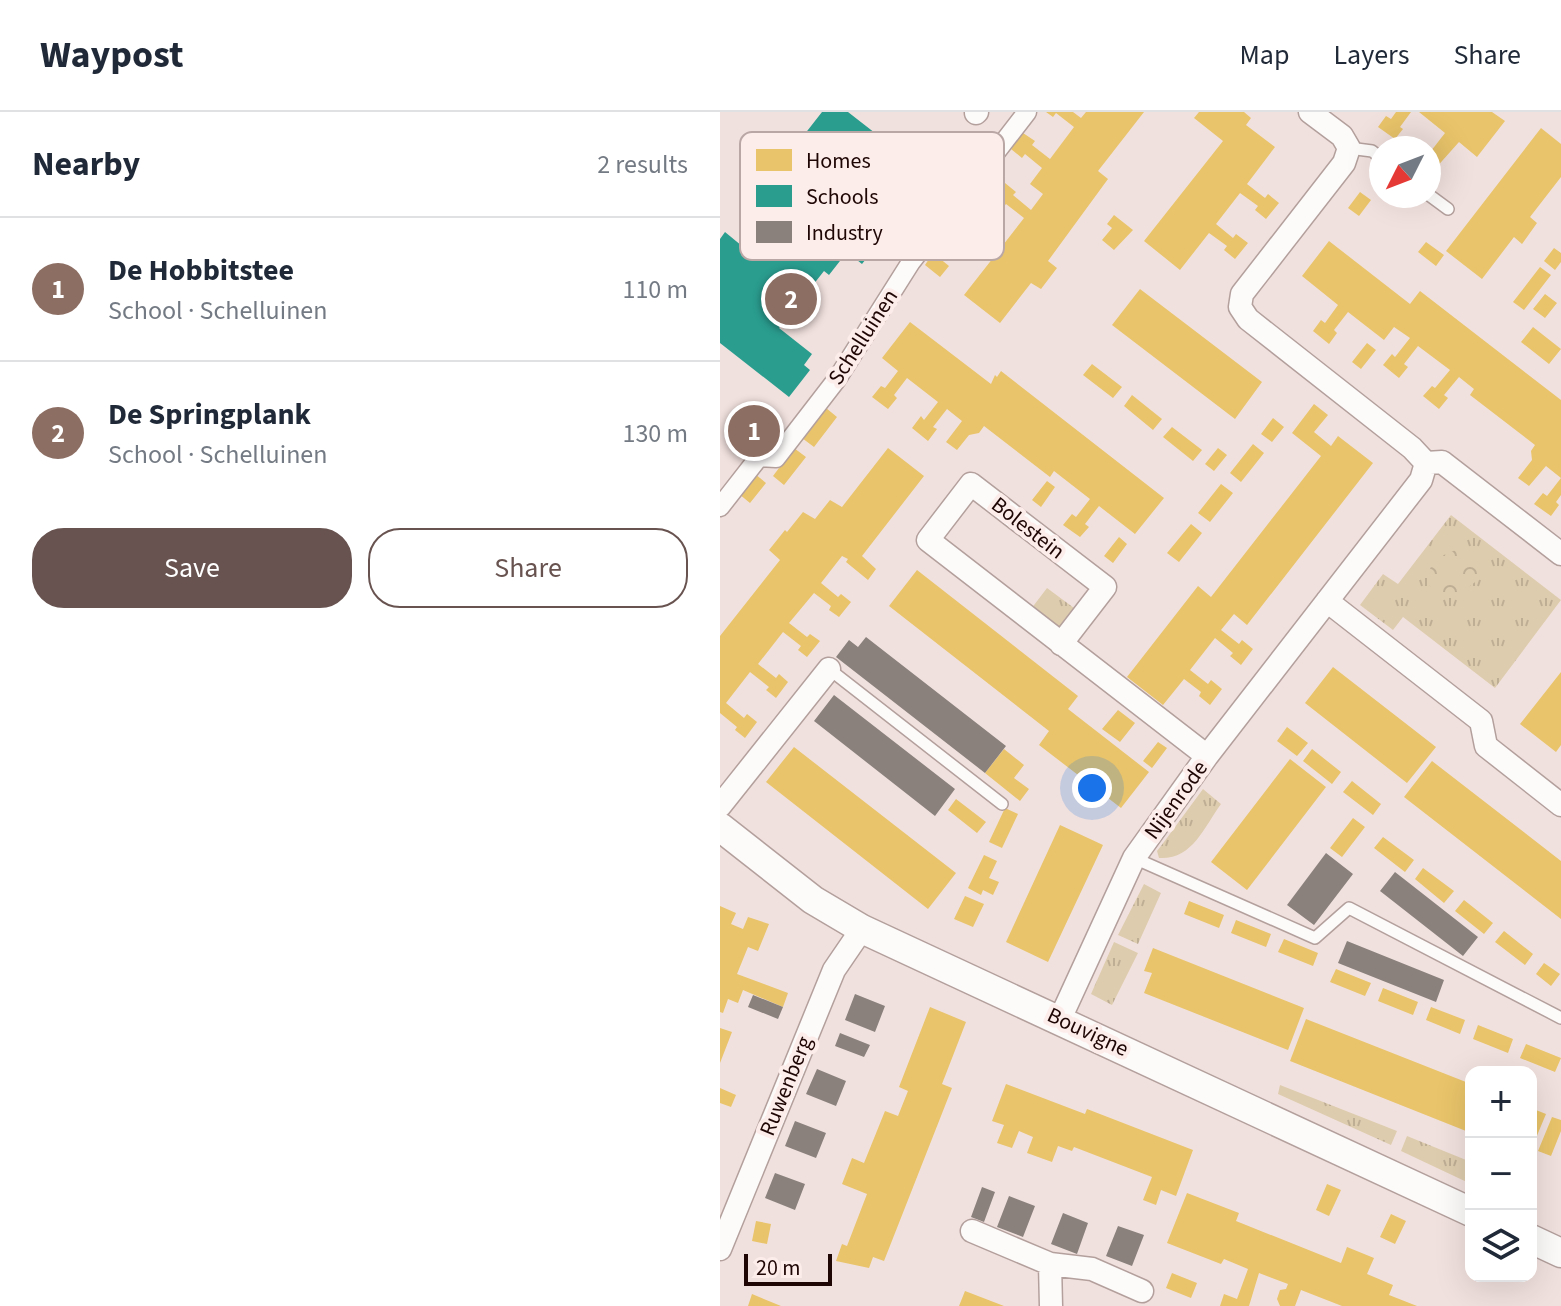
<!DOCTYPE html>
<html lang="en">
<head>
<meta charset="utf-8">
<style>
  :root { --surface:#fff; --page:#f2f2f3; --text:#1f2937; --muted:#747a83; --line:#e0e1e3; --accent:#685350 }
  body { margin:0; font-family:"Source Sans 3",sans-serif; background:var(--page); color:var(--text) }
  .controls { position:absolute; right:24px; bottom:24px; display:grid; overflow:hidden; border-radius:16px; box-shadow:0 8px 32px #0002 }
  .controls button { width:72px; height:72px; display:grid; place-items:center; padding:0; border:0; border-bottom:2px solid var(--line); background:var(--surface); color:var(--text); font:40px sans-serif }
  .compass { position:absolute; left:649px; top:24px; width:72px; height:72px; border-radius:50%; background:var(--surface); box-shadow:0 8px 32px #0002; rotate:228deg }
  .scale { position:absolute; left:24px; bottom:20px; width:88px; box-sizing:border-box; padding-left:8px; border:4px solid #1e0604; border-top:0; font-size:22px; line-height:28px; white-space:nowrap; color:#1e0604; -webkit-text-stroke:6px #fcecea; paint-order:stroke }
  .you { position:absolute; left:372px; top:676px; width:28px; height:28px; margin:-20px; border:6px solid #fff; border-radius:50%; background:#1a73e8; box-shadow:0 0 0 12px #1a73e833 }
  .badge { display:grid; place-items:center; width:52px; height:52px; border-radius:50%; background:var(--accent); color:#fff; font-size:26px; font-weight:700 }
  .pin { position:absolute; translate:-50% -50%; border:4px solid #fff; box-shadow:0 2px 8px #0006 }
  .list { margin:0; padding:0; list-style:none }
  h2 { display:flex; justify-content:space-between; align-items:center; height:104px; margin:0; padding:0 32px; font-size:34px }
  h2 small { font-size:26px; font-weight:400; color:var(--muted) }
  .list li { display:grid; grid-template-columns:52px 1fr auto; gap:24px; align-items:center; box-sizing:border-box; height:144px; padding:0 32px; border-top:2px solid var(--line) }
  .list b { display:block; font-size:30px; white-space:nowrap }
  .list p { margin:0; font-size:26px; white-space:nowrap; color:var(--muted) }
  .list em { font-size:26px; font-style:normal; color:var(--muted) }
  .actions { display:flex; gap:16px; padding:24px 32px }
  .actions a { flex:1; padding:18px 0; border:2px solid var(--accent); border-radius:32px; text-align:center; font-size:28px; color:var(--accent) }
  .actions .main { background:var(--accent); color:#fff }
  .icon { flex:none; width:44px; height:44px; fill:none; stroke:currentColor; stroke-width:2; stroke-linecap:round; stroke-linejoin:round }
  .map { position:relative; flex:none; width:841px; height:1194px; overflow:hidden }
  header { display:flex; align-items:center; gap:48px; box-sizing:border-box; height:112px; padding:0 40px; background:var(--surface); border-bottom:2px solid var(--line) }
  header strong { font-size:38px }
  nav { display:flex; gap:44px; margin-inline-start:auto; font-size:28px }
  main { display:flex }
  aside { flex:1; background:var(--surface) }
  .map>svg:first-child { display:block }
  .grass { fill:url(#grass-tufts) }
  .park { fill:url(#park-crowns) }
  .homes { fill:#e9c46a }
  .schools { fill:#2a9d8f }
  .industry { fill:#8a817c }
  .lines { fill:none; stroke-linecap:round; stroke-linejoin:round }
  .service-casing { stroke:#b3a09d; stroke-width:14 }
  .pedestrian-casing { stroke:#b3a09d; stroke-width:21 }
  .minor-casing { stroke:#b3a09d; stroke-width:25 }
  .tertiary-casing { stroke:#b3a09d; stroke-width:31 }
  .service { stroke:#fdfafa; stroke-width:11 }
  .pedestrian { stroke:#fdfafa; stroke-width:18 }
  .minor { stroke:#fdfafa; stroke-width:22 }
  .tertiary { stroke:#fdfafa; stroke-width:28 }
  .labels { text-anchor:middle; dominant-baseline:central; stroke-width:8; stroke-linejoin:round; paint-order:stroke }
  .street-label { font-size:22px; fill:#1e0604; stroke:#fcecea }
  .key { fill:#fcecea; stroke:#b9a7a5; stroke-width:2 }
  .key-label { font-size:22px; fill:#1e0604 }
</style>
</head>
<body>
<header>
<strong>Waypost</strong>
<nav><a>Map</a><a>Layers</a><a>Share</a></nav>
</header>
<main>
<aside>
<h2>Nearby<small>2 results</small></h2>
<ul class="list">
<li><span class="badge" style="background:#8d6e63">1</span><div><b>De Hobbitstee</b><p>School · Schelluinen</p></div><em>110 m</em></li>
<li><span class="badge" style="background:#8d6e63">2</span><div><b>De Springplank</b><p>School · Schelluinen</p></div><em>130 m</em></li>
</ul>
<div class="actions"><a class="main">Save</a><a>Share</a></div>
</aside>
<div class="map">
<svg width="841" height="1194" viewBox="0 0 841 1194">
  <defs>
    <pattern id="grass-tufts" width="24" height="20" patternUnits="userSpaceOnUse" patternTransform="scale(2)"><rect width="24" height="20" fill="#deccae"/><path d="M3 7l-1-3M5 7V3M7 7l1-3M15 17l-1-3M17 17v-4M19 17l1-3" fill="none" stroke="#beae94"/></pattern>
    <pattern id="park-crowns" width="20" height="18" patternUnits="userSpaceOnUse" patternTransform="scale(2)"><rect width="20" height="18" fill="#deccae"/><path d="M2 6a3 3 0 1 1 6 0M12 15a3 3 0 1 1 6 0" fill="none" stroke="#beae94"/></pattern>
  </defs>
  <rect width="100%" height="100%" fill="#f1e1de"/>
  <path class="grass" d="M731,403L841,488L775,576L683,505L673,518L640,493L663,462L678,472Z
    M327,476L354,496L338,517L311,497Z
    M483,677L501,692C483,717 472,748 439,746L437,739L441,734Z
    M424,772L441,781L418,832L398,823Z
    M394,830L418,841L392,893L371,882Z
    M560,973L677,1019L671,1033L558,982Z
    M687,1024L751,1050V1072L681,1039Z"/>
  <path class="park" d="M740,437L753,442L758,456V467C743,483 725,487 707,472C707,450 721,442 740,437Z"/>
  <path class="homes" d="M326,0H353L361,6L366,0H424L378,59L388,67L328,149L337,156L321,177L311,171L280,211L244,183L273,146L255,132L252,136L241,128L254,112L265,120L262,124L280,137L304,106L286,92L283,96L273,88L285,71L296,80L293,83L311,98L323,82L310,72L322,56L305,42L302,46L291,37L303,21L315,29L312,33L330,47L354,15L336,1L333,5Z
    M479,0H524L531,6L526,13L555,35L527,72L545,86L548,82L559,91L546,107L535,98L538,94L520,81L496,112L513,126L516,122L528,131L515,147L504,138L507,134L489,121L460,158L424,129L503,29L474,6Z
    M676,0H691L680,15L683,17L675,27L658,15L666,4L671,7Z
    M699,0H772L785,9L757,45L739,30L714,58L709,54V37L711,39L725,21Z
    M821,16L841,32V65L810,105L817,111L802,132L794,125L762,167L726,139Z
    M640,80L651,88L639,104L628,96Z
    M394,103L413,118L394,138L382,128L392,116L387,112Z
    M609,129L690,192L700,179L841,288V383L836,390L839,393L831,404L814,392L823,381L827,384L841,366L826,354L809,374L798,366L812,348L811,339L815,333L750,283L754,277L739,265L724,283L728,286L719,297L703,284L712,274L715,276L730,258L698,234L684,252L688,255L679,266L663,253L672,242L675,245L690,226L674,215L664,228L628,200L614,218L617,221L609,232L593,219L601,208L605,211L618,193L582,164Z
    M706,130L724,143L716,154L698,140Z
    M834,136L841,141V150L835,158L824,149Z
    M213,141L229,154L220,165L205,153Z
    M820,155L831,163L804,198L793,190Z
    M420,177L542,270L515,307L392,213Z
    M825,182L837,191L825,206L813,197Z
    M190,210L271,272L275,263L277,265L281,259L444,386L415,422L379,394L365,412L369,415L360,425L343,413L352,402L356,405L370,387L334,359L330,365L264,314L259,321L249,323L237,338L226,330L242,309L227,297L213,315L217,317L208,329L192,316L201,304L204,308L218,290L187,266L174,283L177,286L168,297L152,285L161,274L165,276L178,259L162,246Z
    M813,215L841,237L829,252L801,230Z
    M647,231L656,238L641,257L632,250Z
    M372,252L402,275L393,286L363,263Z
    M412,283L442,307L433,318L404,294Z
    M594,292L608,303L594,320L611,334L618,324L653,351L527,513L514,502L501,518L519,532L522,528L533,537L521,553L510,544L513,541L495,526L470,558L488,572L491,568L502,577L490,593L479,584L481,580L464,567L443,593L407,565L478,474L491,485L601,344L572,321Z
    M106,296L117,305L94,335L82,326Z
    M553,306L564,315L552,330L541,322Z
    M452,315L482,338L473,349L443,325Z
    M533,332L544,341L521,370L510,361Z
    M74,336L86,345L64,373L53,364Z
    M168,336L204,364L142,444L156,457L148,468L126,450L128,447L122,444L101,471L118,485L121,482L131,490L119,505L109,498L111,494L94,481L69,511L87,525L90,522L100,529L87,545L78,538L81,534L63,520L38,552L56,566L59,562L68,570L56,586L46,578L49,575L30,560L6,591L24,606L27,602L37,610L25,626L15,618L17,615L0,601V524L60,448L49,438L65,418L67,420L83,400L95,407L110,388L122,395Z
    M498,336L507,343L494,359L485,352Z
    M35,362L46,371L30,391L19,382Z
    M327,369L335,375L321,395L312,388Z
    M501,372L513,381L490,410L478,401Z
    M471,412L482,421L459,450L447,441Z
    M399,425L407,432L393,451L384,444Z
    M197,458L358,584L348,597L429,660L401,696L319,633L329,619L169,494Z
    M613,555L716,635L687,671L585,591Z
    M841,560V633L836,640L800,612Z
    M398,598L415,611L400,630L382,617Z
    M567,615L588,631L577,644L557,629Z
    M438,630L447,636L432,656L423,649Z
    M74,635L236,761L208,797L46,670Z
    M284,637L304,653L294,666L309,677L300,689L265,661Z
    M592,637L621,660L612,672L583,649Z
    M570,647L606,675L527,778L491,750Z
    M712,649L841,749V807L684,685Z
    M632,669L661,692L653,703L623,680Z
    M236,687L266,710L257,721L228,698Z
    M285,696L298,702L282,736L269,730Z
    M633,706L645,715L622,745L610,736Z
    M340,713L383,733L328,850L286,830Z
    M663,725L694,748L685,760L654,736Z
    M264,743L277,749L269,766L279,770L273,783L263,778L261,783L248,776Z
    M703,756L734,779L724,791L695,767Z
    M245,784L264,792L253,815L234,807Z
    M744,788L773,811L764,822L735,799Z
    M469,789L504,803L499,816L464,802Z
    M0,794L16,801L11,812L23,817L28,805L49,812L38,839L28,835L17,862L68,881L63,895L23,878L18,891L8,887L3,901L0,900Z
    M516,808L551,822L546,835L511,821Z
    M784,819L813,842L805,853L775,830Z
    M564,827L598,841L593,854L558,840Z
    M433,836L584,896L568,938L424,881L432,861L424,859Z
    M824,851L840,862L831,874L816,862Z
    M616,857L651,871L645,884L610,870Z
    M663,876L698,890L693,903L658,889Z
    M210,895L246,910L222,972L232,976L164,1149L153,1145L149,1156L116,1149L122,1132L127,1134L147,1082L122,1072L132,1046L144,1051L165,999L178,1004L188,979L179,975Z
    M711,895L745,908L740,922L706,908Z
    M586,907L751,972V1021L570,949Z
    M758,913L793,927L788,941L753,927Z
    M0,916L12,920L0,951Z
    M806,932L841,946L835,960L800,946Z
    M286,972L365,1002L367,997L473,1038L456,1084L441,1078L436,1093L423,1088L432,1065L354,1035L352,1039L338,1034L332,1050L307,1041L313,1025L299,1019L292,1036L277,1031L284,1013L272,1009Z
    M0,976L16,983L11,995L0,991Z
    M811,996L826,1002L811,1038Z
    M832,1005L841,1008V1019L831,1044L818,1039Z
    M607,1072L621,1078L609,1104L596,1098Z
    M467,1081L519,1101L516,1109L621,1151L627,1135L654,1146L647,1162L673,1173L669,1183L697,1194H622L581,1178L575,1194H560L557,1187L560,1178L566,1177L568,1172L539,1161L529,1194H500L504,1182L517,1187L528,1157L504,1147L501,1152L447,1131Z
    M671,1102L686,1109L675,1132L660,1125Z
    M36,1109L51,1112L47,1132L32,1129Z
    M452,1161L477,1171L471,1186L446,1176Z
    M245,1179L284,1194H239Z
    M32,1182L61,1194H28Z"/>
  <path class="schools" d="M102,0H128L223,74L196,109L184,99L142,152L127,140L109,163L104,159L59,216L92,242L84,253L90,258L69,285L0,231V127L5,120L22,134L83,60L93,68L99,60L95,58L107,42L84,23Z"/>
  <path class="industry" d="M146,525L286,634L265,661L116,545L129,528L138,535Z
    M114,583L235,677L215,704L94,609Z
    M606,741L633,762L594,813L567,793Z
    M675,760L758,825L743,844L660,779Z
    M627,829L724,868L716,890L618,851Z
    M135,882L165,894L155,920L125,908Z
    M33,883L63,895L58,907L28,895Z
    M120,921L150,933L144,945L115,934Z
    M97,957L126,969L116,994L86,982Z
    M75,1009L106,1021L96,1046L65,1034Z
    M55,1061L85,1072L75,1098L45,1086Z
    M262,1075L275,1080L264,1110L251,1105Z
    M289,1084L315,1094L303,1125L277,1115Z
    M343,1101L368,1111L357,1142L331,1132Z
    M398,1114L424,1123L412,1154L386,1144Z"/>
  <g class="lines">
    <defs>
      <path id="service" d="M629,36L652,39L661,46
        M709,83L728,97
        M109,557L282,692
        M414,746L595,826L629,796L841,906"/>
      <path id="pedestrian" d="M0,395L39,345L56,346L117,267L191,150L307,0"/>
      <path id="minor" d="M590,0L622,24L629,36L624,51L522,182L520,195L528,207L692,336L706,351
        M256,1L257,0
        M706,351L722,350L841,442
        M607,489L761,609L766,634L841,693
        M341,532L385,475L251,372L208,428C301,500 394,572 487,644
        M0,694L109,557
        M340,907L414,746L487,644L701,368L706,351
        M252,1119L330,1152L331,1194
        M0,1137L114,858L142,817
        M330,1152L372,1157L422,1179"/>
      <path id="tertiary" d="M0,715L93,788L142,817L751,1100
        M811,1127L841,1141"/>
    </defs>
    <use href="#service" class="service-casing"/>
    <use href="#pedestrian" class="pedestrian-casing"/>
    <use href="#minor" class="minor-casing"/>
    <use href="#tertiary" class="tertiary-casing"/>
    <use href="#service" class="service"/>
    <use href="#pedestrian" class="pedestrian"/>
    <use href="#minor" class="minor"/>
    <use href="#tertiary" class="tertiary"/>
  </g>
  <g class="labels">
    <g class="street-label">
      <text transform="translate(143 225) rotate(-57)">Schelluinen</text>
      <text transform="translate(308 416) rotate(38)">Bolestein</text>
      <text transform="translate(456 688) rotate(-54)">Nijenrode</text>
      <text transform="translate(368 920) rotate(25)">Bouvigne</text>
      <text transform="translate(66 974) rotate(-68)">Ruwenberg</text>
    </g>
  </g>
  <rect x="20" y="20" width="264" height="128" rx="12" class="key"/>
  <rect x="36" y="37" width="36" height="22" fill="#e9c46a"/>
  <rect x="36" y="73" width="36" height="22" fill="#2a9d8f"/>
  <rect x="36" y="109" width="36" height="22" fill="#8a817c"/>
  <g class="key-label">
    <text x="86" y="56">Homes</text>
    <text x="86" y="92">Schools</text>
    <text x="86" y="128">Industry</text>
  </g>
</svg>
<div class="controls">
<button>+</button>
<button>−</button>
<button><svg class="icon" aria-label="layers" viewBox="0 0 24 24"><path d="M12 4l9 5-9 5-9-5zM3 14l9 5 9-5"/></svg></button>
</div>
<svg class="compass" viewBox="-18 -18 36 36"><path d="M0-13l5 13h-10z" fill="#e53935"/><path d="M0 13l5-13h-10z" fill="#747a83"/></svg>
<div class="scale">20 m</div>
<div class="you"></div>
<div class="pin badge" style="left:34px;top:319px;background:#8d6e63">1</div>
<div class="pin badge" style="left:71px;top:187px;background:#8d6e63">2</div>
</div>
</main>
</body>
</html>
